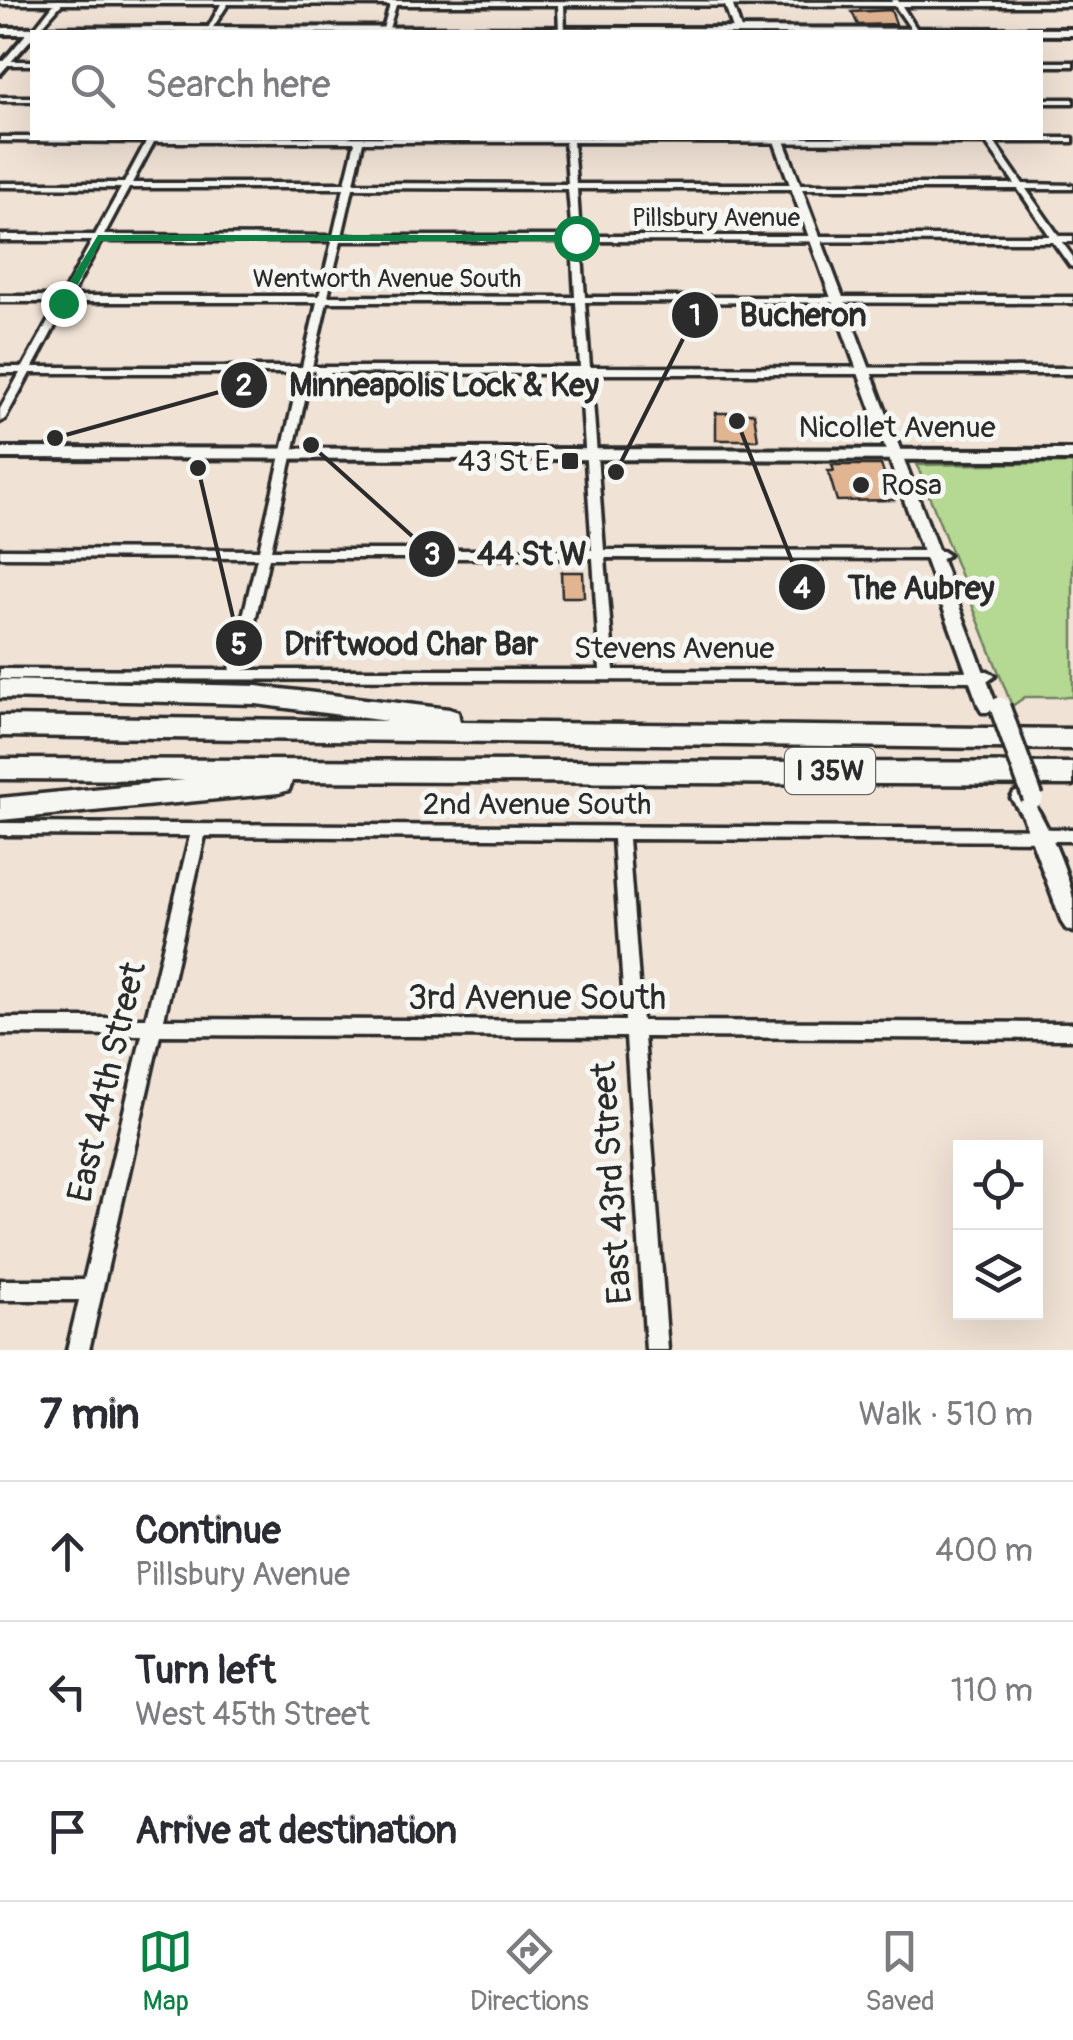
<!DOCTYPE html>
<html lang="en">
<head>
<meta charset="utf-8">
<style>
  :root { --surface:#fff; --page:#f7f7f7; --text:#2b2b33; --muted:#7c7c81; --line:#e1e1e2; --accent:#0b8043 }
  body { margin:0; font-family:Pangolin,sans-serif; background:var(--page); color:var(--text) }
  .controls { position:absolute; right:30px; bottom:30px; display:grid; overflow:hidden; border-radius:0px; box-shadow:0 10px 40px #0002 }
  .controls button { width:90px; height:90px; display:grid; place-items:center; padding:0; border:0; border-bottom:2px solid var(--line); background:var(--surface); color:var(--text); font:50px sans-serif }
  .stop { position:absolute; width:30px; height:30px; margin:-22px; border:8px solid #0b8043; border-radius:50%; background:#fff }
  .stop.end { background:#0b8043; border-color:#fff; box-shadow:0 2px 10px #0008 }
  .list { margin:0; padding:0; list-style:none }
  h2 { display:flex; justify-content:space-between; align-items:center; height:130px; margin:0; padding:0 40px; font-size:42px }
  h2 small { font-size:32px; font-weight:400; color:var(--muted) }
  .list li { display:grid; grid-template-columns:65px 1fr auto; gap:30px; align-items:center; box-sizing:border-box; height:140px; padding:0 40px; border-top:2px solid var(--line) }
  .list b { display:block; font-size:38px; white-space:nowrap }
  .list p { margin:0; font-size:32px; white-space:nowrap; color:var(--muted) }
  .list em { font-size:32px; font-style:normal; color:var(--muted) }
  .icon { flex:none; width:55px; height:55px; fill:none; stroke:currentColor; stroke-width:2; stroke-linecap:round; stroke-linejoin:round }
  .map { position:relative; flex:none; width:1073px; height:1350px; overflow:hidden }
  .search { position:absolute; background:var(--surface); box-shadow:0 10px 40px #0002; left:30px; right:30px; top:30px; height:110px; display:flex; align-items:center; gap:25px; box-sizing:border-box; padding:0 35px; border-radius:0px; color:var(--muted); font-size:38px }
  .sheet { height:550px; background:var(--surface) }
  nav { display:flex; justify-content:space-around; align-items:center; box-sizing:border-box; height:140px; border-top:2px solid var(--line); background:var(--surface); font-size:28px; color:var(--muted) }
  nav a { display:grid; justify-items:center; gap:5px }
  nav .on { color:var(--accent) }
  .map>svg:first-child { display:block }
  .green { fill:#b5d893; stroke:#70825f; stroke-width:2.5 }
  .building { fill:#e2b592; stroke:#2b2b2b; stroke-width:2.5 }
  .lines { fill:none; stroke-linecap:round; stroke-linejoin:round }
  .minor-casing { stroke:#2b2b2b; stroke-width:7 }
  .tertiary-casing { stroke:#2b2b2b; stroke-width:7 }
  .secondary-casing { stroke:#2b2b2b; stroke-width:8 }
  .motorway-casing { stroke:#2b2b2b; stroke-width:7 }
  .minor { fill:#f6f6f2; fill-rule:evenodd }
  .tertiary { fill:#f6f6f2; fill-rule:evenodd }
  .secondary { fill:#f6f6f2; fill-rule:evenodd }
  .motorway { fill:#f6f6f2; fill-rule:evenodd }
  .tertiary-bridge-casing { stroke:#2b2b2b; stroke-width:26; stroke-linecap:butt }
  .tertiary-bridge { stroke:#f6f6f2; stroke-width:19 }
  .route { fill:#0b8043 }
  .poi-dot { fill:#2b2b2b; stroke:#f6f6f2; stroke-width:4 }
  .labels { text-anchor:middle; dominant-baseline:central; stroke-width:10; stroke-linejoin:round; paint-order:stroke }
  .far-street-label { font-size:25px; fill:#2b2b2b; stroke:#f6f6f2 }
  .shield { fill:#f6f6f2; stroke:#686867; stroke-width:2.5 }
  .shield-label { font-size:28px; font-weight:bold; fill:#2b2b2b }
  .street-label { font-size:30px; fill:#2b2b2b; stroke:#f6f6f2 }
  .poi-label { font-size:30px; fill:#2b2b2b; stroke:#f6f6f2; text-anchor:end }
  .near-street-label { font-size:35px; fill:#2b2b2b; stroke:#f6f6f2 }
  .leader { fill:none; stroke:#2b2b2b; stroke-width:4 }
  .callout-dot { fill:#2b2b2b; stroke:#f6f6f2; stroke-width:4 }
  .mark-label { font-size:30px; text-anchor:middle; font-weight:bold; fill:#fff }
  .callout-label { font-size:32px; text-anchor:middle; font-weight:bold; fill:#2b2b2b; stroke:#f6f6f2; stroke-width:10; stroke-linejoin:round; paint-order:stroke }
</style>
</head>
<body>
<div class="map">
<svg width="1073" height="1350" viewBox="0 0 1073 1350">
  <rect width="100%" height="100%" fill="#f0e2d5"/>
  <filter id="ink" filterUnits="userSpaceOnUse"><feTurbulence type="fractalNoise" baseFrequency=".01" numOctaves="2"/><feDisplacementMap in="SourceGraphic" scale="20" xChannelSelector="R" yChannelSelector="G"/><feConvolveMatrix kernelMatrix="1 2 1 2 8 2 1 2 1" color-interpolation-filters="sRGB"/></filter>
  <g filter="url(#ink)">
    <path class="green" d="M1073,463V697H1025L1012,706L917,465Z"/>
    <path class="building" d="M891,10L896,24L858,25L852,12Z
      M716,413H754L758,440H716Z
      M832,465H881L894,500L837,501L828,471H834Z
      M561,572H583L584,597H562Z"/>
    <g class="lines">
      <defs>
        <path id="minor" d="M0,0L893,2L892,0H898L899,2H1073V6H902L918,31L913,32L895,6L564,5L565,32H559L558,5H396L388,32H382L390,5L228,4L210,32L207,30L221,4H0Z
          M0,61H32V65H0Z
          M1040,62H1073V66H1040Z
          M0,97H32V101H0Z
          M1040,99H1073V103H1040Z
          M0,137L1073,138V142H994L1023,184L1073,185V189H1026L1059,236H1073V242H1062L1073,257V267L1070,266L1053,242L581,241L585,297H1073V303L585,302L590,367L1073,368V374H591L604,550L942,551L948,555L942,559L605,558L614,670L988,671L995,676L988,681L0,679V669L230,670L257,558L0,557V549L259,550L300,373H30L5,419L0,422V409L20,373H0V367H23L59,302H0V296H62L92,241H0V235H95L121,188L0,187V183H124L146,142L0,141ZM154,142H355L345,183H132ZM363,142H565L568,184L354,183ZM573,142L986,143L1015,184H576ZM129,188H344L333,236L104,235ZM353,188L568,189L572,236H342ZM577,189H1018L1050,236H580ZM101,241H332L319,296H71ZM341,241H572L575,297L328,296ZM68,302H317L302,367H33ZM327,302H576L580,367H312ZM311,373L580,374L592,550H271ZM269,558H593L600,670H244Z
          M0,823L1073,829V841L628,839L642,1021L1073,1023V1039L644,1037L668,1350H646L626,1037L160,1035L89,1350H67L79,1300H0V1280H84L142,1035L0,1034V1018H146L190,836L0,835ZM205,836L613,839L625,1021L164,1019Z"/>
        <path id="tertiary" d="M57,0H65L37,32L31,33Z
          M723,0H731L742,32H734Z
          M773,138H783L997,707L994,712H982L979,707Z
          M1021,790C1039,798 1071,879 1073,899C1073,910 1073,921 1073,932L1066,929L1062,923L1023,817L1011,798L1014,793Z"/>
        <path id="secondary" d="M178,27L1073,29V35L32,32V38L0,74V65L26,34H0V28Z
          M0,448L1073,450V460L0,458Z"/>
        <path id="motorway" d="M0,680L256,686L449,709L458,712L460,722L1073,729V749L0,736V716L387,721L256,704L0,698Z
          M0,759L1073,763V785L292,781L289,790L279,793L0,820V798L185,780L0,779Z"/>
      </defs>
      <use href="#minor" class="minor-casing"/>
      <use href="#tertiary" class="tertiary-casing"/>
      <use href="#secondary" class="secondary-casing"/>
      <use href="#motorway" class="motorway-casing"/>
      <use href="#minor" class="minor"/>
      <use href="#tertiary" class="tertiary"/>
      <use href="#secondary" class="secondary"/>
      <use href="#motorway" class="motorway"/>
      <defs>
        <path id="tertiary-bridge" d="M1000,707L1033,798"/>
      </defs>
      <use href="#tertiary-bridge" class="tertiary-bridge-casing"/>
      <use href="#tertiary-bridge" class="tertiary-bridge"/>
    </g>
  </g>
  <path class="route" d="M576,235L580,241H101L67,305L57,303L98,235Z"/>
  <g class="poi-dot">
    <rect x="560" y="451" width="20" height="20" rx="5"/>
    <circle cx="861" cy="485" r="10"/>
  </g>
  <g class="labels">
    <g class="far-street-label">
      <text x="716" y="218">Pillsbury Avenue</text>
      <text x="387" y="279">Wentworth Avenue South</text>
    </g>
    <rect class="shield" x="785" y="748" width="90" height="46" rx="8"/>
    <g class="shield-label">
      <text x="830" y="771">I 35W</text>
    </g>
    <g class="street-label">
      <text x="897" y="427">Nicollet Avenue</text>
      <text x="674" y="648">Stevens Avenue</text>
      <text x="537" y="804">2nd Avenue South</text>
    </g>
    <g class="poi-label">
      <text x="550" y="461">43 St E</text>
      <text x="881" y="485" text-anchor="start">Rosa</text>
    </g>
    <g class="near-street-label">
      <text x="537" y="998">3rd Avenue South</text>
      <text transform="translate(107 1082) rotate(-77)">East 44th Street</text>
      <text transform="translate(612 1183) rotate(-94)">East 43rd Street</text>
    </g>
  </g>
  <path class="leader" d="M616 472L695 315M55 438L244 385M311 445L432 554M737 421L802 587M198 468L239 643"/>
  <g class="callout-dot">
    <circle cx="616" cy="472" r="10"/>
    <circle cx="55" cy="438" r="10"/>
    <circle cx="311" cy="445" r="10"/>
    <circle cx="737" cy="421" r="10"/>
    <circle cx="198" cy="468" r="10"/>
    <circle cx="695" cy="315" r="25"/>
    <circle cx="244" cy="385" r="25"/>
    <circle cx="432" cy="554" r="25"/>
    <circle cx="802" cy="587" r="25"/>
    <circle cx="239" cy="643" r="25"/>
  </g>
  <g class="mark-label">
    <text x="695" y="325">1</text>
    <text x="244" y="395">2</text>
    <text x="432" y="564">3</text>
    <text x="802" y="598">4</text>
    <text x="239" y="654">5</text>
  </g>
  <g class="callout-label">
    <text x="803" y="326">Bucheron</text>
    <text x="444" y="396">Minneapolis Lock &amp; Key</text>
    <text x="532" y="565">44 St W</text>
    <text x="921" y="599">The Aubrey</text>
    <text x="411" y="655">Driftwood Char Bar</text>
  </g>
</svg>
<div class="controls">
<button><svg class="icon" aria-label="locate" viewBox="0 0 24 24"><circle cx="12" cy="12" r="6"/><path d="M12 2v4M12 18v4M2 12h4M18 12h4"/></svg></button>
<button><svg class="icon" aria-label="layers" viewBox="0 0 24 24"><path d="M12 4l9 5-9 5-9-5zM3 14l9 5 9-5"/></svg></button>
</div>
<div class="stop" style="left:576px;top:238px"></div>
<div class="stop end" style="left:63px;top:303px"></div>
<div class="search"><svg class="icon" aria-label="search" viewBox="0 0 24 24"><circle cx="10" cy="10" r="6"/><path d="M15 15l6 6"/></svg>Search here</div>
</div>
<section class="sheet">
<h2>7 min<small>Walk · 510 m</small></h2>
<ul class="list">
<li><svg class="icon" aria-label="ahead" viewBox="0 0 24 24"><path d="M12 20V5M6 11l6-6 6 6"/></svg><div><b>Continue</b><p>Pillsbury Avenue</p></div><em>400 m</em></li>
<li><svg class="icon" aria-label="left" viewBox="0 0 24 24"><path d="M17 20v-9H6M10 6l-5 5 5 5"/></svg><div><b>Turn left</b><p>West 45th Street</p></div><em>110 m</em></li>
<li><svg class="icon" aria-label="arrive" viewBox="0 0 24 24"><path d="M6 21V4h12l-3 4 3 4H6"/></svg><div><b>Arrive at destination</b></div></li>
</ul>
</section>
<nav>
<a class="on"><svg class="icon" aria-label="map" viewBox="0 0 24 24"><path d="M3 6l6-2 6 2 6-2v14l-6 2-6-2-6 2zM9 4v14M15 6v14"/></svg>Map</a>
<a><svg class="icon" aria-label="directions" viewBox="0 0 24 24"><path d="M12 3l9 9-9 9-9-9zM9 14v-3h6M13 9l2 2-2 2"/></svg>Directions</a>
<a><svg class="icon" aria-label="saved" viewBox="0 0 24 24"><path d="M7 4h10v16l-5-4-5 4z"/></svg>Saved</a>
</nav>
</body>
</html>
